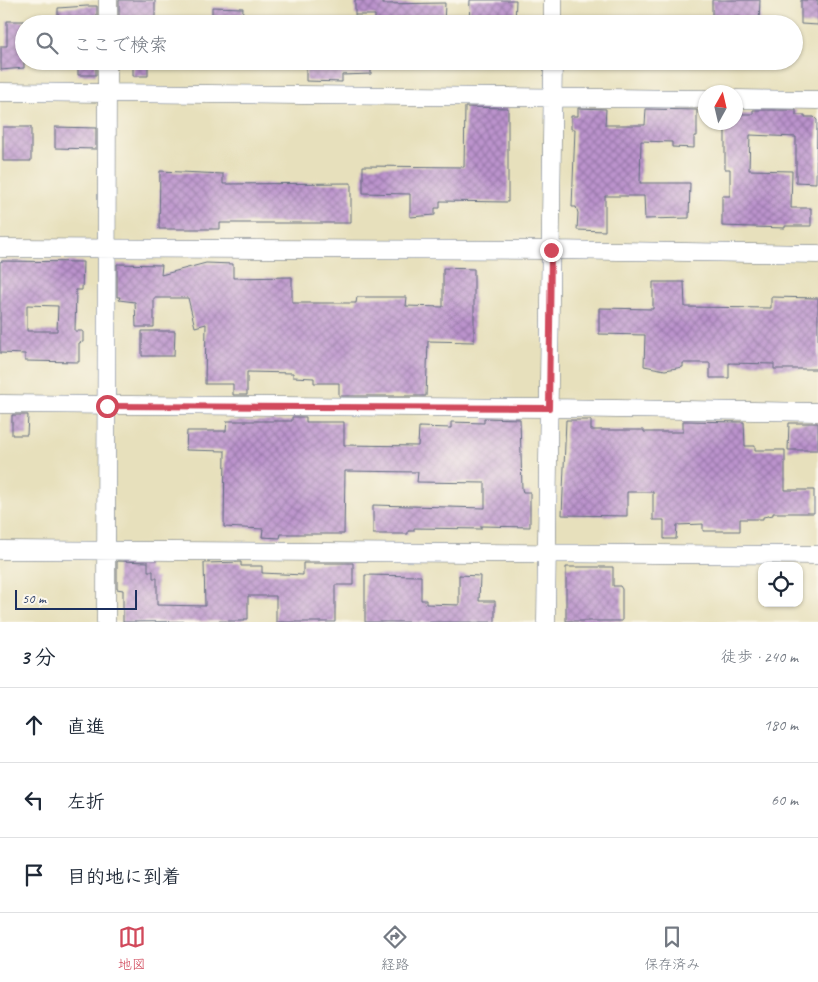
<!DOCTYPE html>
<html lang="ja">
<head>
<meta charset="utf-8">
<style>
  :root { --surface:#fff; --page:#f6f6f7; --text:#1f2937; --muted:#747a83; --line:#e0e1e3; --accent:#d1495b }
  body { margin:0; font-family:Caveat,"Klee One",sans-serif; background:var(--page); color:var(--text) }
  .controls { position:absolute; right:15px; bottom:15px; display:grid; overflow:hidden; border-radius:10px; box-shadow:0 1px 4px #0004 }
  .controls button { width:45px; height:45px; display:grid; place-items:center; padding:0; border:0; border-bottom:1px solid var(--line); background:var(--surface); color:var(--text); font:25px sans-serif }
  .compass { position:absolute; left:698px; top:85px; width:45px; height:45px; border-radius:50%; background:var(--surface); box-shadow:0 1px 4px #0004; rotate:8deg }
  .scale { position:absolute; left:15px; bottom:12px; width:122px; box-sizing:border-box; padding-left:5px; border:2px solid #1b2f5e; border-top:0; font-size:14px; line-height:18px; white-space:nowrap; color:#1b2f5e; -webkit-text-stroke:4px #fbf7ec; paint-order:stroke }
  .stop { position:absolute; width:15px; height:15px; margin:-11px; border:4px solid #d1495b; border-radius:50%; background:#fff }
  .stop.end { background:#d1495b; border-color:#fff; box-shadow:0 1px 5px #0008 }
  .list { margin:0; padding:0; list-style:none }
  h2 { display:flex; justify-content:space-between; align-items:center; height:65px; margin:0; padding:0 20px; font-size:21px }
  h2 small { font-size:16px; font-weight:400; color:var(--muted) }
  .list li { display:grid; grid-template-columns:32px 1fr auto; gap:15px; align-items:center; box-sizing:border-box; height:75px; padding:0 20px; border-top:1px solid var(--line) }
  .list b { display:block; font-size:19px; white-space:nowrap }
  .list em { font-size:16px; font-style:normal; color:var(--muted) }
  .icon { flex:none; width:28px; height:28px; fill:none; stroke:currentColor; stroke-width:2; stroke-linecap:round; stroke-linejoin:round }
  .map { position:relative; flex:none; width:818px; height:622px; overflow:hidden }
  .search { position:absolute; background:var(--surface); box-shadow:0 1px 4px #0004; left:15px; right:15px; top:15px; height:55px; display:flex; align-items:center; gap:12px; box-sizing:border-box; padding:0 18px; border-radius:28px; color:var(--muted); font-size:19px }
  .sheet { height:290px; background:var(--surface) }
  nav { display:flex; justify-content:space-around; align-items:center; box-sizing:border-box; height:70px; border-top:1px solid var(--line); background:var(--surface); font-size:14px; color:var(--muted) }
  nav a { display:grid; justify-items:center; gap:2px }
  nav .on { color:var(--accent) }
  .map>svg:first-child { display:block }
  .building { fill:url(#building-cross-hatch); fill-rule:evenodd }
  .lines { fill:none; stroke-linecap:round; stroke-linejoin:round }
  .minor-casing { stroke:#626d7f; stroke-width:19 }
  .minor { stroke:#fff; stroke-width:18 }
  .route { stroke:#d1495b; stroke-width:6 }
</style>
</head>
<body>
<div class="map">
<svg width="818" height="622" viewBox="0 0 818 622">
  <defs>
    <pattern id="building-cross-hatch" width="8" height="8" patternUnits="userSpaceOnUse" patternTransform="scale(1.25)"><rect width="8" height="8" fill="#bb93cc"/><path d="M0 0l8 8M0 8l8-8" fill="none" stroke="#9778a9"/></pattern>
  </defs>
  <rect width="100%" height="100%" fill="#fbf7ec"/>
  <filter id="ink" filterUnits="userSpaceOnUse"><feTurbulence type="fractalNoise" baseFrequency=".02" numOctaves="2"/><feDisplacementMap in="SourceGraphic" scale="10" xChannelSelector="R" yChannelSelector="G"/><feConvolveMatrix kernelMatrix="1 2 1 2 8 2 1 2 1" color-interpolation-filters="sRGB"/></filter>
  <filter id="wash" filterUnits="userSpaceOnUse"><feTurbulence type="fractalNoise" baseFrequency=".0096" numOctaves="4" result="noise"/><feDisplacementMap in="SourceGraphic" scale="20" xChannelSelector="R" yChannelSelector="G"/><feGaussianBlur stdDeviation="1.12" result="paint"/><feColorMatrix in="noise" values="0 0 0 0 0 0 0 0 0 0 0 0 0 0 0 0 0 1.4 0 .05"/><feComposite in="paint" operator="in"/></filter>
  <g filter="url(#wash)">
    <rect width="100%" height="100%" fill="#e7e0bc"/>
    <g id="blocks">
      <path class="building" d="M119,0H155V24H125L126,18H119Z
        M355,0H383V4L445,3L444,24L375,22V15H355Z
        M470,0H516L515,24H469Z
        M712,0H760L759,24H741V17H712Z
        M801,0H818V25L801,24Z
        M87,6H97V20H86V24H61V20H58V8Z
        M212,7L243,8L242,24H212Z
        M7,21H24V68L1,70V46H7Z
        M78,61H96V75H78Z
        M133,61H148V76H133Z
        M335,61H371V74L342,75V82L306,81V65H335Z
        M465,107L508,108V202L440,201V208H435V215L410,217V194L363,193V166L464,167Z
        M578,108L606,109L605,125H645L646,109L697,110V136H694V148L672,147V142L641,141L640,183H690L689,218L645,219L644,196H605V231L577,230L578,213L576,207H572L575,129H571V116H578Z
        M753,110H796V115H805V117H814L817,120L816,183L796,182V137L750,135L749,170L792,171L791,208H811V226H785V228L722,226V196H730V169H725V122H736V114H753Z
        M3,127H31V161H3Z
        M55,127L96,128V149L55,148Z
        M160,171L223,174V184L351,183V223H220V229H159Z
        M2,261L83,262L82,290H76L75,331H83V342L79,343V362L25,361V354L0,353V262ZM27,305L58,306L57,331H27Z
        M206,263L233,264V278L292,277V303H356L357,297H407L406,306L443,307V268L474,269V342L428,341L426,396H339V383H314V378L293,377V373L247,372V395H233V384H205L206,324L195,327L188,298H154V327H136L135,302L119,300L120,297H117V264L162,265L161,275Z
        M653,282H684L685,307L771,308V297L818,298V369H774V364L729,363V378H710V363H683V367L665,370L644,366L645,335L599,334V308L653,309Z
        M142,331H175L174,356H142Z
        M12,415H28L27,435H12Z
        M292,417H306V422H344V445L418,446L419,427L451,428V422L484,423V418L520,419L522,489L523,492H530V527L481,526V529L414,528V531H408V534H373V505L485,508V483L417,482L418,472L345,471L344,534H281L280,538L262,537L263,529L224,527L225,451L186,450L187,431H226L227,421H292Z
        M566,420H591V430H644V432H683V421L744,422L745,446H755V450H785V490H814V513H773V515L763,517V519H740V531H703V524L677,525L676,539H664V520H653V492H627V516L562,515Z
        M789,423H818V450H788Z
        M117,561L148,562V571H153V578H157V605L205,606L204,563L241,562V566H262V573L303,575V563H353V585H335V622H276V596H248V619H244V621L123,622V590L117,589Z
        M566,567H613V586H620L622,589V621H566Z
        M365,575L421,576V600H426V604L459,605V575L480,576L479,601H495V622H365Z"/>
    </g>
  </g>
  <g filter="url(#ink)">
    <use href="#blocks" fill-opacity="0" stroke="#626d7f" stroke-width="1"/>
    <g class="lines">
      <defs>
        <path id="minor" d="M108,24V0
          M553,24V0
          M0,92L706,99
          M736,99L818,100
          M0,248L551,250L818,254
          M0,404L549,408L818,412
          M0,550L818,555
          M106,622L107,61
          M546,622L553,61"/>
      </defs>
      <use href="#minor" class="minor-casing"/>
      <use href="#minor" class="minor"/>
    </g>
  </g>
  <g class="lines" filter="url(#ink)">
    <path class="route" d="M107,406L549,408L551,250"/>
  </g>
</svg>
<div class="controls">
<button><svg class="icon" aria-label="locate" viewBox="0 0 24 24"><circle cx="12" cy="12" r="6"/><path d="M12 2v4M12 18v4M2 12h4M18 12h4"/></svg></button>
</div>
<svg class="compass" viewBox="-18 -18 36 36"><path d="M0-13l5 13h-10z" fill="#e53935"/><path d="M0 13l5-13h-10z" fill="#747a83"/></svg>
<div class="scale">50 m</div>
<div class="stop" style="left:107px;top:406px"></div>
<div class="stop end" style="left:551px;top:250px"></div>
<div class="search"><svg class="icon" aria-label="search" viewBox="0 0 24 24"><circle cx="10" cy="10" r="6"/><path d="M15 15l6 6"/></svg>ここで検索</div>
</div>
<section class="sheet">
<h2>3 分<small>徒歩 · 240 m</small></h2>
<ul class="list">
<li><svg class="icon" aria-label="ahead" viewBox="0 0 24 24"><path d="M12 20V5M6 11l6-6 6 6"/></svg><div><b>直進</b></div><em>180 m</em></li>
<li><svg class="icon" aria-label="left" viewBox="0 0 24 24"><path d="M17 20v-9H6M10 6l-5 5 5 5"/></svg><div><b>左折</b></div><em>60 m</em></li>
<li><svg class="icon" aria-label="arrive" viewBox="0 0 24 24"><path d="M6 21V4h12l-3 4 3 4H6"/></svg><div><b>目的地に到着</b></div></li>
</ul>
</section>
<nav>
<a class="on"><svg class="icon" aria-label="map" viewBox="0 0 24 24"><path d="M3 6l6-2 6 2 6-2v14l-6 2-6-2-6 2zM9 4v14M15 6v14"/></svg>地図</a>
<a><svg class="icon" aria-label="directions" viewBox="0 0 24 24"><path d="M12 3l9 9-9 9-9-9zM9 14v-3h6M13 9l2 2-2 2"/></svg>経路</a>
<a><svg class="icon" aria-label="saved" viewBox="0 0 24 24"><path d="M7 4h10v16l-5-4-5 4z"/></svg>保存済み</a>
</nav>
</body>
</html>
